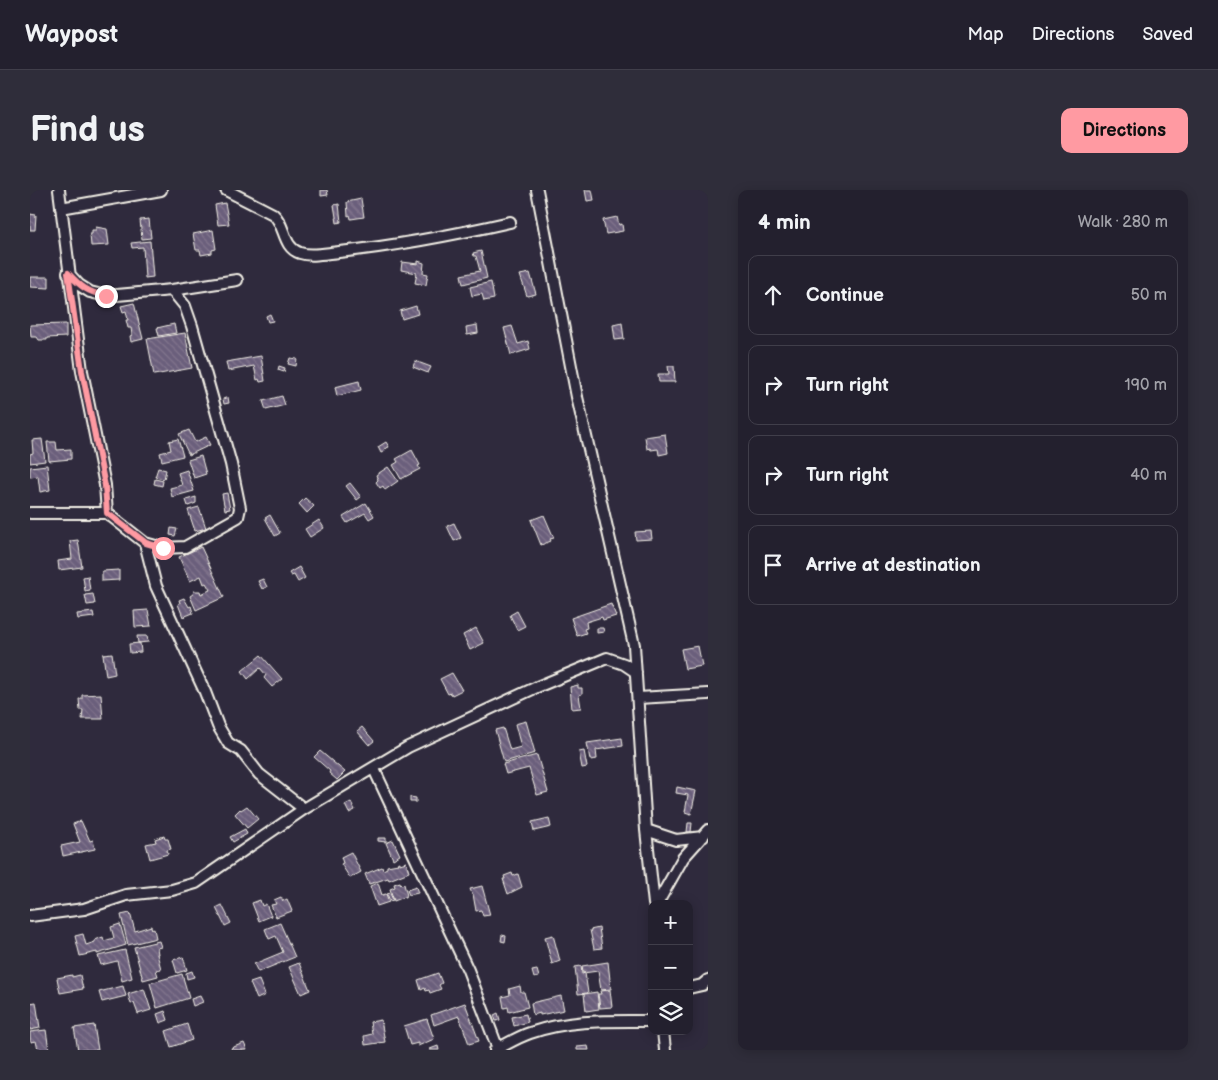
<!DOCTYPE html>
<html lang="en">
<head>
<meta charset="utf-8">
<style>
  :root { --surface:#23202e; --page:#2f2d3a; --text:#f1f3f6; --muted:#a3a3aa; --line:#403e4a; --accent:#ff9aa2 }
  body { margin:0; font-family:"Balsamiq Sans",sans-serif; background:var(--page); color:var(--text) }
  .controls { position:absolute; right:15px; bottom:15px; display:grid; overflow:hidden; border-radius:10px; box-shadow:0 2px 12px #0003 }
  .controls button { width:45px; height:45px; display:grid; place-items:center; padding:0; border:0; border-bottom:1px solid var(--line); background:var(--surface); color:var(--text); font:25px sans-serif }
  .stop { position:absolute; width:15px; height:15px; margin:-11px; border:4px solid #ff9aa2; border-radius:50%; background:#fff }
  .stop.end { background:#ff9aa2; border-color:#fff; box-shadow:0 1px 5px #0008 }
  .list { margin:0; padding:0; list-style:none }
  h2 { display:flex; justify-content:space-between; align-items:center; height:65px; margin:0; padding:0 20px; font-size:21px }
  h2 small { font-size:16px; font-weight:400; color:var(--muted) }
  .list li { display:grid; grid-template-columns:32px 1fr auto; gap:15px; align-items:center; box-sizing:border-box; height:80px; margin:0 10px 10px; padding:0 10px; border:1px solid var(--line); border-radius:10px }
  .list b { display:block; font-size:19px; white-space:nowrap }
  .list em { font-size:16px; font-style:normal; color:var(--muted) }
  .icon { flex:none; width:28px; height:28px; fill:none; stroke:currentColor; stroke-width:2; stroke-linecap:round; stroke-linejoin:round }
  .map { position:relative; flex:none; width:678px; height:860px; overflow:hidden; border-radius:10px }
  header { display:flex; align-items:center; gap:30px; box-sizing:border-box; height:70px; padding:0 25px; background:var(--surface); border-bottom:1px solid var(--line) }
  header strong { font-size:24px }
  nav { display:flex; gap:28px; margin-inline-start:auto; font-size:18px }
  .intro { display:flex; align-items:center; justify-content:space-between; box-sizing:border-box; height:120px; padding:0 30px }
  h1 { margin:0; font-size:35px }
  .button { padding:12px 22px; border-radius:10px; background:var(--accent); color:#111; font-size:18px; font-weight:700 }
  main { display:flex; gap:30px; padding:0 30px }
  aside { flex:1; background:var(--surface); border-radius:10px; box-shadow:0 2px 12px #0003 }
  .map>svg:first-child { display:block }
  .building { fill:url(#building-back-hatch); stroke:#f4f1e8 }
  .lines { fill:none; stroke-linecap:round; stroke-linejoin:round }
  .street-casing { stroke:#f4f1e8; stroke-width:14 }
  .street { stroke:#2f2a3d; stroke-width:10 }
  .route { stroke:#ff9aa2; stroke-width:6 }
</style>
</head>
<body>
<header>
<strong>Waypost</strong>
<nav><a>Map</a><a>Directions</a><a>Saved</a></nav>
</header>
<div class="intro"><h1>Find us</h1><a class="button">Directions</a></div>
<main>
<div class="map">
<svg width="678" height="860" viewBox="0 0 678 860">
  <defs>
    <pattern id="building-back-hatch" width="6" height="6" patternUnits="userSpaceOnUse" patternTransform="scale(1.25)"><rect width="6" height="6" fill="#6b5e7b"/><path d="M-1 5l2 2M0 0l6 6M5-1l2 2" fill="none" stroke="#81768e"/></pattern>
  </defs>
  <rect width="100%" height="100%" fill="#2f2a3d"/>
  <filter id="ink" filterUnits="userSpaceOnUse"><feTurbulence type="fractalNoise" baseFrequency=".02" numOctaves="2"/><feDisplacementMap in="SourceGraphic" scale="10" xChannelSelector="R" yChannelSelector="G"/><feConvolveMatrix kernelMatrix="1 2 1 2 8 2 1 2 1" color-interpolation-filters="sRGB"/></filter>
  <g filter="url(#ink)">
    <path class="building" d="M291,0H297L298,5L291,6Z
      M555,0H562L564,10L557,11Z
      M331,9L334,27L321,29L320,25L318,26L317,12Z
      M195,13L199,34L188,35L185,15Z
      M309,14L311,32L307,33L304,15Z
      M0,24L6,25L5,40H0Z
      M587,27L589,35L592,34L593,41L576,44L573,30Z
      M119,29L121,48L112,49L110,30Z
      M66,37L77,39L79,55L61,56L60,44H62V40H66Z
      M183,40L186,59L182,60V63L171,65L170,60H166L163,44Z
      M120,51L123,87L115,88L113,57L102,58L101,53Z
      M451,61L457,88L433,94L431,85L450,81L446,66H444L443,63Z
      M388,71L394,73L393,83L398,84L396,95L385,93L387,83L371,80L372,72L388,74Z
      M500,83L506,104L497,106L490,85Z
      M0,87H19V98L0,97Z
      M461,92L464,109L454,111L452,104L442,106L440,97Z
      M104,113L113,149L101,152L100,146L102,145L101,138H98L96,130H98L96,121L93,122L91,116Z
      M386,116L388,124L372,129L370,121Z
      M240,124L243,131L238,132L236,126Z
      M592,133L594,149L585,150L583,135Z
      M36,134V147L17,148V150H9L7,147H1L0,135Z
      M144,134L146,143L129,146L127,138Z
      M447,135L448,143L437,145L436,137Z
      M482,136L488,154L498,151L500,159L481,165L474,138Z
      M155,143L162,178L124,185L117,149Z
      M231,166L235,191L230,192L229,189L227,190L224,176L198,181L196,172Z
      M260,168L267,169L266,176L258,174Z
      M385,171L401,177L398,183L383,177Z
      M249,176L255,178L254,182L248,180Z
      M638,176H644L645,192H629L628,184H639Z
      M329,191L331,200L307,206L305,197Z
      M252,206L255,215L236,220L233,211Z
      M198,207L199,213L194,214L193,209Z
      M159,240L165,252L176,247L180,255L159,265L149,244Z
      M635,244L638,263L629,265L628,259L621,260L620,258L617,259L615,247Z
      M12,249L15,271L0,273V264L3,263L2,250Z
      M148,249L153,266L132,271L130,263L141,260L139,251Z
      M17,252H26L27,260L41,259V269L19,271Z
      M356,252L359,257L354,259L355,261L351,263L348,257Z
      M382,260L390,275L388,276L390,279L371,289L363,275L368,272L366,269Z
      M171,266L176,284L164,288L158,270Z
      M17,275L20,300L10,302L8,286L0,287V277Z
      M358,277L368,291L355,300L353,296L350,298L346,292L348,290L346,285Z
      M128,278L136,280L134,289L125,287Z
      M157,280L164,301L142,307L140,298L152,295L148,283Z
      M125,289L133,291L132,296L124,294Z
      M320,293L331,307L327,310L316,296Z
      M197,303L200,319L195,320L192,304Z
      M166,307V313L158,316L156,310Z
      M275,308L284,316L277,323L269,314Z
      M336,313L344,326L339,329L335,323L317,333L313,327Z
      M169,317L176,338L165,341L158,320Z
      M240,325L250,343L245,346L235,328Z
      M514,325L524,348L520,349L521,351L511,355L501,330Z
      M289,330L294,338L280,347L275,339Z
      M424,333L431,348L424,351L417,336Z
      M141,338L147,339L145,346L140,345Z
      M621,341L622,349L606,350L605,342Z
      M48,350L52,377L29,380L28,371L42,369L40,351Z
      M171,357L194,407L166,420L160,406L163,404L164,401H170L171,404L180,400L176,393L174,394L171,386L160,391L149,367Z
      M269,377L275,388L268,392L264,385L261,386L259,383Z
      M89,380V390L72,391V381Z
      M58,386L60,400L55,401L53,387Z
      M233,389L237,397L232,399L228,391Z
      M63,404L65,414L57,415L55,405Z
      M154,408L159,417L161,416L163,423L153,427L148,414L150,413L149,410Z
      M581,414L586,426L573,430L572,427L556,432L557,438L554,439L556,443L547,446L541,428Z
      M118,420L121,436L105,437L104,421Z
      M487,421L495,436L487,440L480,425Z
      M63,422L64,427L48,429L47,424Z
      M446,438L454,453L440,460L433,445Z
      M567,438H573L574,442L567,443Z
      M107,446H117L118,452L108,453Z
      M110,453L111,462L100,463L99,454Z
      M668,456L672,476L655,479L651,459Z
      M82,463L85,484L76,486L73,464Z
      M231,465L252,489L242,497L234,488L236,485L230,478L218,489L212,481Z
      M422,483L432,500L422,505L421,503L418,504L410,489Z
      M548,495V498H552V504L549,505L551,518L542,519L540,497Z
      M71,504L73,529H52L53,520H50L49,509H52V505Z
      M496,531L505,563L474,572L465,540L473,538L480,560L491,557L485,534Z
      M332,537L344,551L339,555L327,541Z
      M592,548L593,556L566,560L567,569L560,570L557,553Z
      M290,561L315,582L307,590L299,583L300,581L284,567Z
      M554,561L557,577L552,578L549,562Z
      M507,565L518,602L507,605L499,578L476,584L473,574Z
      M647,597L666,601L661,624L655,622L658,605L646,603Z
      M380,607L386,608V612H380Z
      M321,612L325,620L319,623L315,615Z
      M217,616L228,629L217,638L205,624L210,619L211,620Z
      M519,628L521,637L504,641L502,632Z
      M51,631L60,651L63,650L65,659L33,666L31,656L50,652L43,634Z
      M658,633H662L661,642H657Z
      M215,639L217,644L203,652L200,647Z
      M134,646L135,649H138L141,659L137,660L138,664L120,669L116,654L126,652L125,649Z
      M348,648H356V652L348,651Z
      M363,650L370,665L363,669L356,653Z
      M321,662L331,682L320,688L311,674L313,673L311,667Z
      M370,672V674L376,672L379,682L359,690L358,688L339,694L335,684L352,677L353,680L357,678V676L368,674L367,673Z
      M482,683L483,686L488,684L492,697L478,704L473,689H475L474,686Z
      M370,692L371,695L374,694L377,706L364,711L360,699L365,697L364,694Z
      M348,693L352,705L356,704L359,712L347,716L340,696Z
      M452,696L460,725L453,726L451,720L446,721L443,704H442L440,699Z
      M386,697L388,703L379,705L377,700Z
      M360,703L363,710L360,711L357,704Z
      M251,707L253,711L257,709L262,721L246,727L241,715L246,714L244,710Z
      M230,710L232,716L236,714L241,726L229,731L222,713Z
      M192,715L201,733L195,736L186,718Z
      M100,723L105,741L121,736L122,740L124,739L126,748L98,755L91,725Z
      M250,733L265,767L228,782L224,774L253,762L246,746L239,749L235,739Z
      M90,734L96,755L67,764V762L50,766L45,746L53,744L56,755L65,752V750L73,747L74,751L84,748L81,737Z
      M569,738L572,758L564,759L560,740Z
      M472,745L476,746L475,752L471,751Z
      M523,745L530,771L522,774L515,747Z
      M129,751L131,757L127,758L128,764H127L131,779L126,780L128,786L113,790L104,757Z
      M95,760L102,788L92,791L87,771L71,775L68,766Z
      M153,767L157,780L147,783L143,770Z
      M578,772L581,799L571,800L568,781L553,783L552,776Z
      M269,773L280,800L271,804L259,777Z
      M551,776L552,784L555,783L558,803L548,804L545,777Z
      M507,780L509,787L504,788L502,781Z
      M162,781L164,787L157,789L156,783Z
      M408,783L412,793L409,795L411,799L400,803L399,800L396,801L395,798L391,800L388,790Z
      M152,784L159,808L127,818L120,793Z
      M42,785V787L50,785L53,799L30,803L27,788Z
      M229,790L235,805L227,809L220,793Z
      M93,796L96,806L72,812L69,802Z
      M490,796L491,802H494L498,817L479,822L478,817L474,818L472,807L480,805L479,799Z
      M114,799L121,820L108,824L104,813L101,814L98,804Z
      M580,800L582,817L570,818L568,804H571L570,801Z
      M567,802L569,819L556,821L554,804Z
      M170,806L173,812L163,816L161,809Z
      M531,806L534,820L510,825V823L503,825L501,813Z
      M6,812L10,838L0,840V813Z
      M435,813L449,851L439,854L429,826L404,835L401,825Z
      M135,821L138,830L130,833L127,824Z
      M468,823L470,830L466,831L464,825Z
      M496,824L498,832L484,836L482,827Z
      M397,829L404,849L388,856V853L380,855L374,836Z
      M351,830L355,852L335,855L334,846L342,844L340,832Z
      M157,834L162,850L141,857L136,841Z
      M64,835L68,860H48L44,838Z
      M16,840L19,860H8L6,851L0,852V842Z
      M214,853L217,860H202L201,858Z
      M408,856L409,860H400V859Z
      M558,856L559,860H547V857Z"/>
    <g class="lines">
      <defs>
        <path id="street" d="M29,0L52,181L75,295L77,323L115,353L126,396L175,502L188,536L198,553L211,561L229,584L274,619
          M196,0L243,24C256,35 252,57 270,63C281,67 297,63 309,62C366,56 423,45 480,32
          M507,0L547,207L604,455L616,640L624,714
          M31,18L131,0
          M38,83L49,95L60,102L76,106L142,100L207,90
          M0,323H77
          M115,353L133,358L155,357L208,327L210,318L201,274L162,136L155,116L142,100
          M608,508L678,504
          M344,579L438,780L468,859
          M616,640L646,650L673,647
          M627,714L653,668L678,640
          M0,726L54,719L96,705L142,700L166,693L274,619L378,557L507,497L577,468L594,474L606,482
          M659,798L672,795L678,790
          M633,841L635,860
          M465,860C477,854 488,847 500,843C540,829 580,831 622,831"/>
      </defs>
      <use href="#street" class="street-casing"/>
      <use href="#street" class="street"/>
    </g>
  </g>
  <g class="lines" filter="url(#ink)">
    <path class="route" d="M76,106C57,102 51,97 38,83L52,181L75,296L77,323L116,353L133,358"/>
  </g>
</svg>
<div class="controls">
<button>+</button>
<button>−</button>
<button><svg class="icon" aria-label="layers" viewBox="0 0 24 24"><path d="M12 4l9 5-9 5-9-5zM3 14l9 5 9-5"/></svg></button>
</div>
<div class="stop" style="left:133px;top:358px"></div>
<div class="stop end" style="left:76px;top:106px"></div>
</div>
<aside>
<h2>4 min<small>Walk · 280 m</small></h2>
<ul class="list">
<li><svg class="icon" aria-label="ahead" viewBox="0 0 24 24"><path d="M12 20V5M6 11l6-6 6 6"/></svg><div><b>Continue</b></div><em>50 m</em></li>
<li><svg class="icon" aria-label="right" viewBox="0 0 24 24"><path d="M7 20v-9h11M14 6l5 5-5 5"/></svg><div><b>Turn right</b></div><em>190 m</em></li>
<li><svg class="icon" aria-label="right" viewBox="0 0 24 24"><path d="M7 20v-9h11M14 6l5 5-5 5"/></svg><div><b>Turn right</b></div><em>40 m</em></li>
<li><svg class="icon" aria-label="arrive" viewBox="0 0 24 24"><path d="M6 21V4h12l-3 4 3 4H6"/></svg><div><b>Arrive at destination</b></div></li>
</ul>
</aside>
</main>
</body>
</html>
